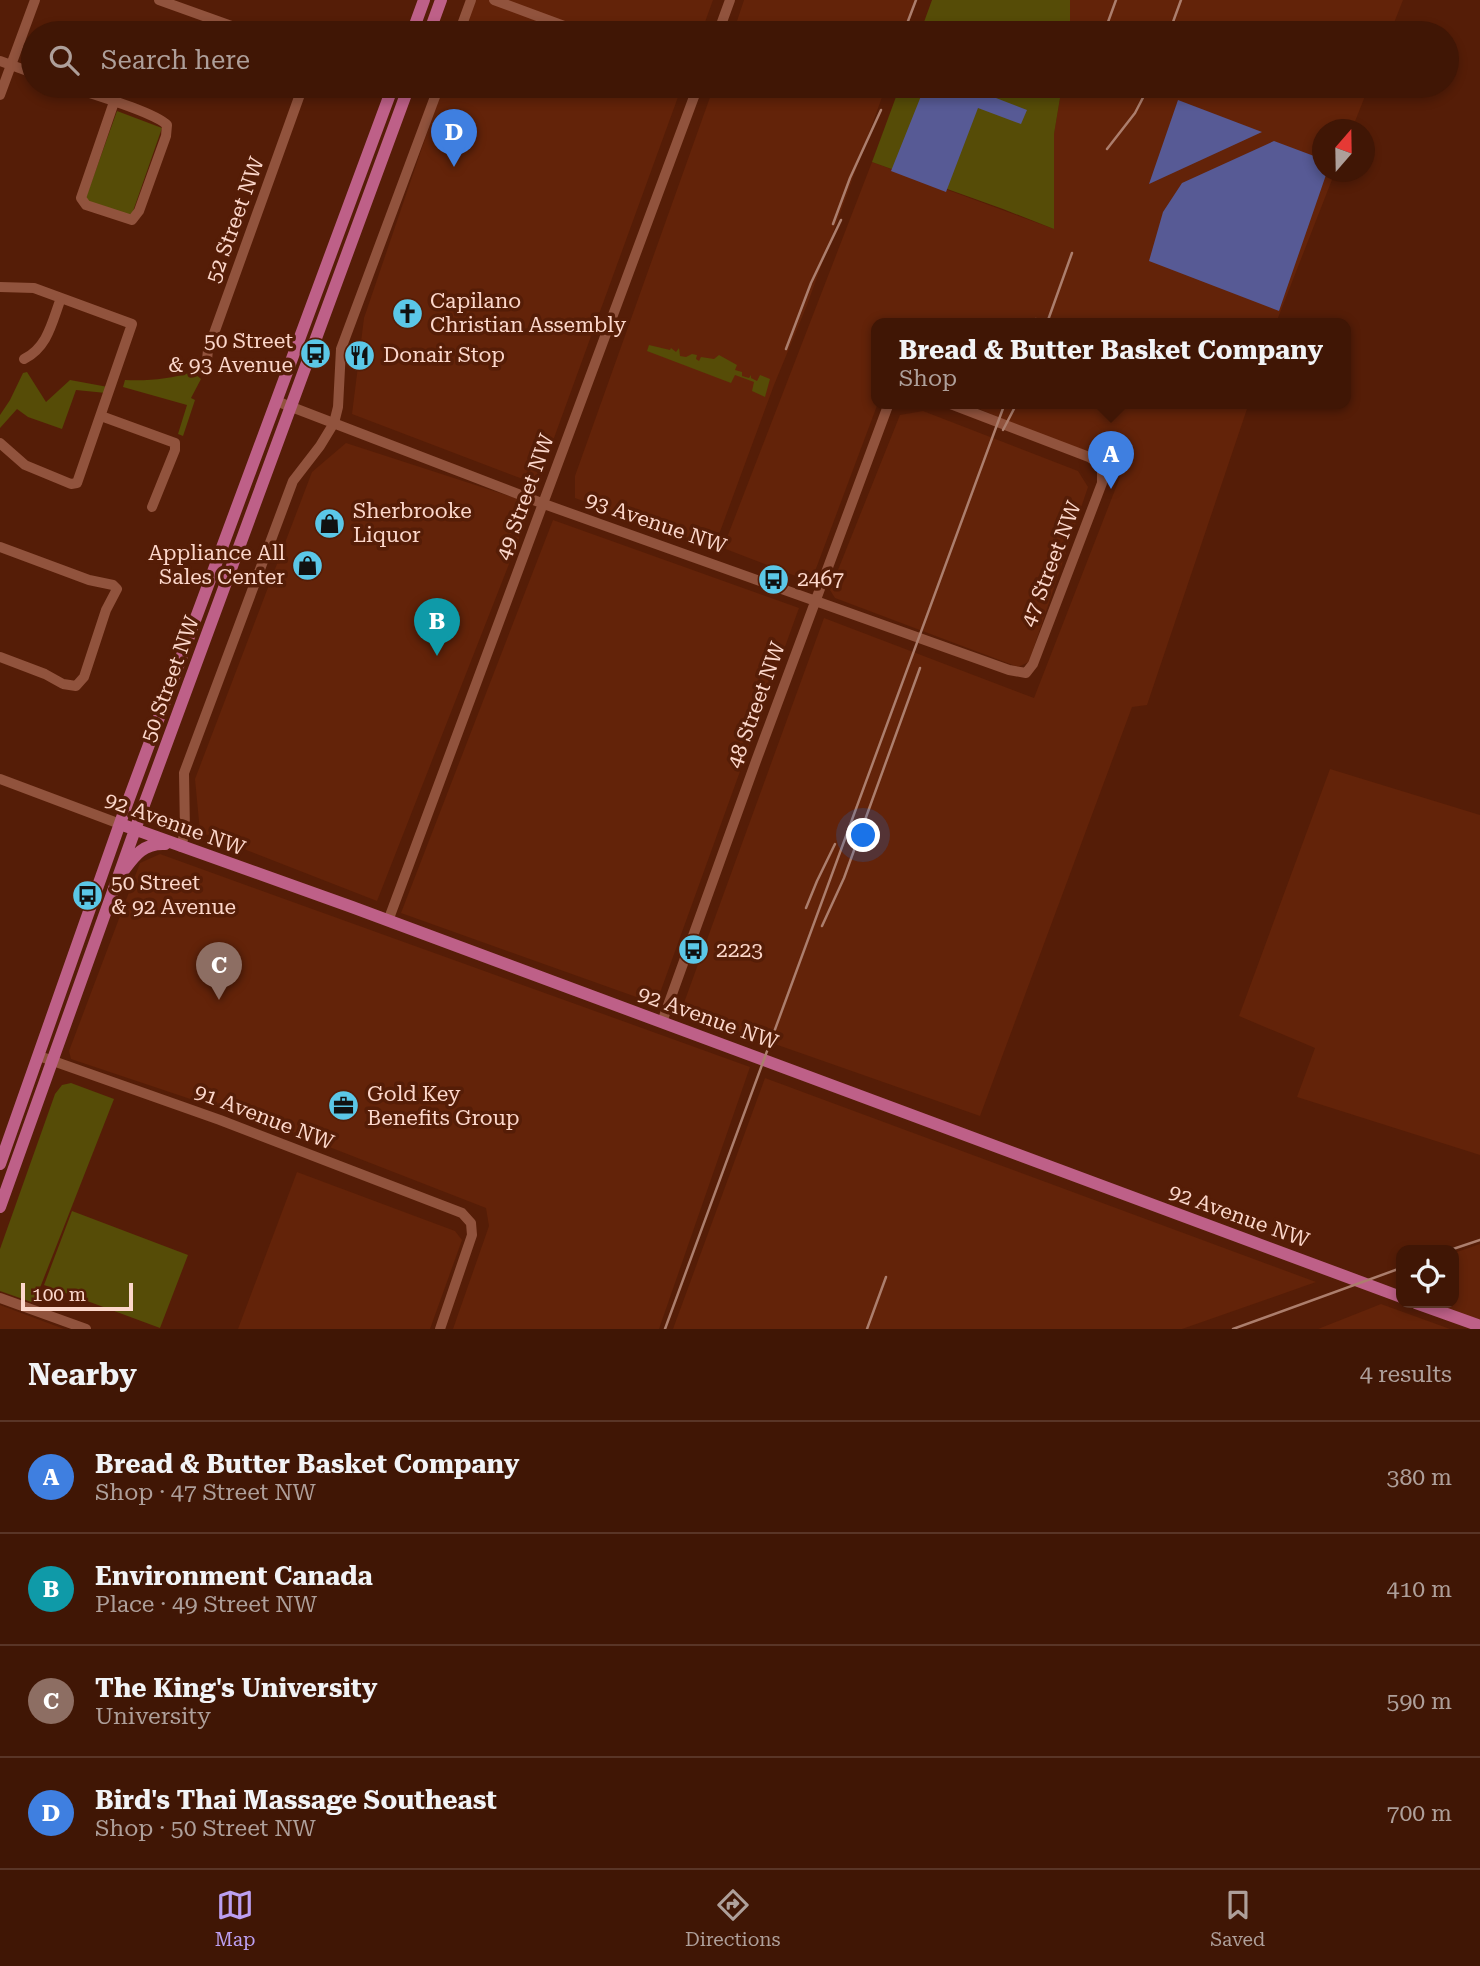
<!DOCTYPE html>
<html lang="en">
<head>
<meta charset="utf-8">
<style>
  :root { --surface:#401605; --page:#471f0f; --text:#f1f3f6; --muted:#ae9f9a; --line:#593527; --accent:#bca0f2 }
  body { margin:0; font-family:"Roboto Serif",serif; background:var(--page); color:var(--text) }
  .controls { position:absolute; right:21px; bottom:21px; display:grid; overflow:hidden; border-radius:14px; box-shadow:0 4px 10px #0003 }
  .controls button { width:63px; height:63px; display:grid; place-items:center; padding:0; border:0; border-bottom:2px solid var(--line); background:var(--surface); color:var(--text); font:35px sans-serif }
  .compass { position:absolute; left:1312px; top:119px; width:63px; height:63px; border-radius:50%; background:var(--surface); box-shadow:0 4px 10px #0003; rotate:20deg }
  .scale { position:absolute; left:21px; bottom:18px; width:112px; box-sizing:border-box; padding-left:7px; border:4px solid #fcd7cb; border-top:0; font-size:19px; line-height:24px; white-space:nowrap; color:#fcd7cb; -webkit-text-stroke:5px #551d07; paint-order:stroke }
  .you { position:absolute; left:864px; top:836px; width:24px; height:24px; margin:-18px; border:5px solid #fff; border-radius:50%; background:#1a73e8; box-shadow:0 0 0 10px #1a73e833 }
  .badge { display:grid; place-items:center; width:46px; height:46px; border-radius:50%; background:var(--accent); color:#fff; font-size:23px; font-weight:700 }
  .pin { position:absolute; translate:-50% -58px; filter:drop-shadow(0 2px 4px #0008) }
  .pin::after { content:''; position:absolute; top:37px; width:24px; height:21px; background:inherit; clip-path:polygon(0 0,100% 0,50% 100%) }
  .popup { position:absolute; left:871px; top:318px; width:480px; height:91px; box-sizing:border-box; display:grid; place-content:center; border-radius:14px; background:var(--surface); filter:drop-shadow(0 2px 5px #0005); font-size:23px; white-space:nowrap; color:var(--muted) }
  .popup b { font-size:26px; color:var(--text) }
  .popup::after { content:''; position:absolute; left:50%; top:100%; margin-left:-14px; border:14px solid transparent; border-top-color:var(--surface) }
  .list { margin:0; padding:0; list-style:none }
  h2 { display:flex; justify-content:space-between; align-items:center; height:91px; margin:0; padding:0 28px; font-size:30px }
  h2 small { font-size:23px; font-weight:400; color:var(--muted) }
  .list li { display:grid; grid-template-columns:46px 1fr auto; gap:21px; align-items:center; box-sizing:border-box; height:112px; padding:0 28px; border-top:2px solid var(--line) }
  .list b { display:block; font-size:26px; white-space:nowrap }
  .list p { margin:0; font-size:23px; white-space:nowrap; color:var(--muted) }
  .list em { font-size:23px; font-style:normal; color:var(--muted) }
  .icon { flex:none; width:38px; height:38px; fill:none; stroke:currentColor; stroke-width:2; stroke-linecap:round; stroke-linejoin:round }
  .map { position:relative; flex:none; width:1480px; height:1329px; overflow:hidden }
  .search { position:absolute; background:var(--surface); box-shadow:0 4px 10px #0003; left:21px; right:21px; top:21px; height:77px; display:flex; align-items:center; gap:18px; box-sizing:border-box; padding:0 24px; border-radius:38px; color:var(--muted); font-size:26px }
  .sheet { height:539px; background:var(--surface) }
  nav { display:flex; justify-content:space-around; align-items:center; box-sizing:border-box; height:98px; border-top:2px solid var(--line); background:var(--surface); font-size:19px; color:var(--muted) }
  nav a { display:grid; justify-items:center; gap:4px }
  nav .on { color:var(--accent) }
  .map>svg:first-child { display:block }
  .built { fill:#632309 }
  .green { fill:#564c07 }
  .water { fill:#575a95 }
  .lines { fill:none; stroke-linecap:round; stroke-linejoin:round }
  .minor { stroke:#91533d; stroke-width:10 }
  .major { stroke:#be6088; stroke-width:12 }
  .rail { stroke:#ac7e6d; stroke-width:2.5 }
  .labels { text-anchor:middle; dominant-baseline:central; stroke-width:7; stroke-linejoin:round; paint-order:stroke }
  .street-label { font-size:21px; fill:#fcd7cb; stroke:#551d07 }
  .poi-label { font-size:21px; fill:#fcd7cb; stroke:#551d07; text-anchor:start }
</style>
</head>
<body>
<div class="map">
<svg width="1480" height="1329" viewBox="0 0 1480 1329">
  <rect width="100%" height="100%" fill="#551d07"/>
  <path class="built" d="M471,0H713L701,33H460Z
    M744,0H917L905,33H733Z
    M1070,0H1403L1390,33H1070Z
    M443,86H682L542,471L528,481L352,414L364,318Z
    M714,86H886L807,305L774,385L714,548L575,498V476Z
    M1062,86H1369L1352,129L1322,130V172H1335L1276,323H876L878,403L811,582L723,548L872,162L1054,229V133Z
    M965,403H1249L1147,705L1132,707L980,1116L681,1011L824,618L1034,698L1120,477L1113,466Z
    M923,411L1078,471L1088,487L1029,662L1018,667L835,598L830,590L900,415Z
    M346,443L525,501L529,513L377,901L200,832L195,779L312,472Z
    M553,520L799,608L656,1004L401,913Z
    M1330,769L1480,815V1155L1297,1097L1315,1048L1239,1016Z
    M160,854L750,1067L659,1329H453L489,1226L486,1208L301,1136L71,1059L69,1051L140,863Z
    M765,1078L1316,1282L1182,1329H673Z
    M297,1172L455,1231L462,1240L430,1329H238Z
    M1480,1244V1321L1432,1303H1454V1253Z
    M1381,1304L1450,1329H1318Z
    M0,1305L64,1329H0Z"/>
  <path class="green" d="M932,0H1070V33H920Z
    M900,86H1062L1054,134V229L1003,209L872,162Z
    M117,111L162,128L131,217L85,200Z
    M649,345L670,350L671,348L676,352L679,348L680,356L686,357L692,354L697,355L696,359L699,361L701,357L714,359L719,355L737,365L735,370L742,372V376L749,378L751,375V378L757,381L760,375L770,379L765,397L752,391L754,382L735,375L731,383L647,351Z
    M27,372L46,402L70,380L108,387L106,393L76,390L62,429L28,417L17,409L0,428V415L10,400L23,373Z
    M193,372L201,379L191,398L195,400L183,436L178,434L187,405L123,387L125,380C149,381 170,379 193,372Z
    M71,1083L114,1099L34,1303L0,1291V1249L55,1094L62,1085Z
    M72,1211L188,1255L160,1328L44,1285Z"/>
  <path class="water" d="M925,86H965L1027,110L1021,124L978,108L946,192L891,171Z
    M1178,100L1262,132L1149,184Z
    M1274,141L1322,159V172H1327L1279,311L1149,261L1163,212L1182,183Z"/>
  <g class="lines">
    <path class="minor" d="M159,0L251,33
      M494,0L583,33
      M459,33L471,0
      M718,33L730,0
      M0,61L33,73
      M68,86C89,93 155,112 167,125L166,136L139,211L132,220L86,205L81,198L114,102
      M0,95L35,0
      M0,287L34,288L132,324L77,483L71,484L25,465L0,443
      M24,359C48,347 52,322 61,298
      M206,369L208,350L303,86
      M276,401L544,504L1009,670L1026,673L1033,664L1102,483V466L1089,457L948,403
      M101,416L175,443V450L152,507
      M0,547L89,580L113,585L117,589L106,610L84,677L76,686L63,684L45,674L0,657
      M0,779L120,824
      M181,847L185,831L184,773L293,481L320,446L334,423L338,407L341,349L439,86
      M388,921L698,86
      M662,1022L756,761L889,403
      M39,1056L220,1120L462,1213L471,1223L472,1235L440,1329
      M0,1298L86,1329"/>
    <path class="major" d="M412,33L424,0
      M429,33L441,0
      M120,824L352,907L1401,1297
      M124,870C135,855 144,843 165,844
      M0,1164L124,812L393,86
      M0,1207L141,813L409,86
      M1416,1303L1480,1326"/>
    <path class="rail" d="M905,29L916,0
      M1104,33L1116,0
      M1169,33L1181,0
      M1107,149L1135,113L1149,86
      M833,224L850,178L881,110
      M1034,323L1036,319
      M1047,323L1072,253
      M786,349L811,283L841,220
      M1003,430L1017,403
      M806,908L817,881L835,844
      M822,926L844,878L920,668
      M1450,1250L1480,1240
      M665,1329L1005,403
      M867,1329L886,1277
      M1233,1329L1401,1268"/>
  </g>
  <defs>
    <symbol id="church-disc" viewBox="-11 -11 22 22"><circle r="9.5" fill="#5bc7e7" stroke="#551d07"/><path d="M-1.2-6h2.4v3.5h3.3v2.4h-3.3V6h-2.4V-.1h-3.3v-2.4h3.3Z" fill="#111"/></symbol>
    <symbol id="bus-disc" viewBox="-11 -11 22 22"><circle r="9.5" fill="#5bc7e7" stroke="#551d07"/><path d="M-5-6H5V4H4V6H2V4H-2V6H-4V4H-5ZM-3.5-4V0h7V-4ZM-3.5 1.2v1.5H-2V1.2ZM2 1.2v1.5H3.5V1.2Z" fill="#111"/></symbol>
    <symbol id="restaurant-disc" viewBox="-11 -11 22 22"><circle r="9.5" fill="#5bc7e7" stroke="#551d07"/><path d="M-5-6h1v4h1v-4h1v4h1v-4h1v5L-1.5 .5V6h-2V.5L-5-1ZM5-6V6H3V1.5H1.5Q1.5-4 5-6Z" fill="#111"/></symbol>
    <symbol id="shop-disc" viewBox="-11 -11 22 22"><circle r="9.5" fill="#5bc7e7" stroke="#551d07"/><path d="M-5-2.5h2.3a2.7 3.5 0 0 1 5.4 0H5L5.5 6h-11ZM-1.5-2.5h3a1.5 2.3 0 0 0-3 0Z" fill="#111"/></symbol>
    <symbol id="office-disc" viewBox="-11 -11 22 22"><circle r="9.5" fill="#5bc7e7" stroke="#551d07"/><path d="M-6-3h4V-5.5h4V-3h4V5H-6ZM-1-4.5V-3h2v-1.5ZM-6 0V1H6V0Z" fill="#111"/></symbol>
  </defs>
  <g fill-rule="evenodd">
    <use href="#church-disc" x="390" y="296" width="35" height="35"/>
    <use href="#bus-disc" x="298" y="336" width="35" height="35"/>
    <use href="#restaurant-disc" x="342" y="338" width="35" height="35"/>
    <use href="#shop-disc" x="312" y="506" width="35" height="35"/>
    <use href="#shop-disc" x="290" y="548" width="35" height="35"/>
    <use href="#bus-disc" x="756" y="562" width="35" height="35"/>
    <use href="#bus-disc" x="70" y="878" width="35" height="35"/>
    <use href="#bus-disc" x="676" y="932" width="35" height="35"/>
    <use href="#office-disc" x="326" y="1088" width="35" height="35"/>
  </g>
  <g class="labels">
    <g class="street-label">
      <text transform="translate(235 220) rotate(-70)">52 Street NW</text>
      <text transform="translate(525 497) rotate(-70)">49 Street NW</text>
      <text transform="translate(656 523) rotate(19)">93 Avenue NW</text>
      <text transform="translate(1051 564) rotate(-69)">47 Street NW</text>
      <text transform="translate(170 679) rotate(-70)">50 Street NW</text>
      <text transform="translate(756 705) rotate(-70)">48 Street NW</text>
      <text transform="translate(175 824) rotate(20)">92 Avenue NW</text>
      <text transform="translate(708 1018) rotate(20)">92 Avenue NW</text>
      <text transform="translate(264 1117) rotate(21)">91 Avenue NW</text>
      <text transform="translate(1239 1216) rotate(20)">92 Avenue NW</text>
    </g>
    <g class="poi-label">
      <text x="430" y="301">Capilano<tspan x="430" dy="24">Christian Assembly</tspan></text>
      <text x="293" y="341" text-anchor="end">50 Street<tspan x="293" dy="24">&amp; 93 Avenue</tspan></text>
      <text x="383" y="355">Donair Stop</text>
      <text x="353" y="511">Sherbrooke<tspan x="353" dy="24">Liquor</tspan></text>
      <text x="285" y="553" text-anchor="end">Appliance All<tspan x="285" dy="24">Sales Center</tspan></text>
      <text x="797" y="579">2467</text>
      <text x="111" y="883">50 Street<tspan x="111" dy="24">&amp; 92 Avenue</tspan></text>
      <text x="716" y="950">2223</text>
      <text x="367" y="1094">Gold Key<tspan x="367" dy="24">Benefits Group</tspan></text>
    </g>
  </g>
</svg>
<div class="controls">
<button><svg class="icon" aria-label="locate" viewBox="0 0 24 24"><circle cx="12" cy="12" r="6"/><path d="M12 2v4M12 18v4M2 12h4M18 12h4"/></svg></button>
</div>
<svg class="compass" viewBox="-18 -18 36 36"><path d="M0-13l5 13h-10z" fill="#e53935"/><path d="M0 13l5-13h-10z" fill="#ae9f9a"/></svg>
<div class="scale">100 m</div>
<div class="you"></div>
<div class="pin badge" style="left:1111px;top:489px;background:#3f7fe0">A</div>
<div class="popup"><b>Bread &amp; Butter Basket Company</b>Shop</div>
<div class="pin badge" style="left:437px;top:656px;background:#0f9aa8">B</div>
<div class="pin badge" style="left:219px;top:1000px;background:#8d6e63">C</div>
<div class="pin badge" style="left:454px;top:167px;background:#3f7fe0">D</div>
<div class="search"><svg class="icon" aria-label="search" viewBox="0 0 24 24"><circle cx="10" cy="10" r="6"/><path d="M15 15l6 6"/></svg>Search here</div>
</div>
<section class="sheet">
<h2>Nearby<small>4 results</small></h2>
<ul class="list">
<li><span class="badge" style="background:#3f7fe0">A</span><div><b>Bread &amp; Butter Basket Company</b><p>Shop · 47 Street NW</p></div><em>380 m</em></li>
<li><span class="badge" style="background:#0f9aa8">B</span><div><b>Environment Canada</b><p>Place · 49 Street NW</p></div><em>410 m</em></li>
<li><span class="badge" style="background:#8d6e63">C</span><div><b>The King's University</b><p>University</p></div><em>590 m</em></li>
<li><span class="badge" style="background:#3f7fe0">D</span><div><b>Bird's Thai Massage Southeast</b><p>Shop · 50 Street NW</p></div><em>700 m</em></li>
</ul>
</section>
<nav>
<a class="on"><svg class="icon" aria-label="map" viewBox="0 0 24 24"><path d="M3 6l6-2 6 2 6-2v14l-6 2-6-2-6 2zM9 4v14M15 6v14"/></svg>Map</a>
<a><svg class="icon" aria-label="directions" viewBox="0 0 24 24"><path d="M12 3l9 9-9 9-9-9zM9 14v-3h6M13 9l2 2-2 2"/></svg>Directions</a>
<a><svg class="icon" aria-label="saved" viewBox="0 0 24 24"><path d="M7 4h10v16l-5-4-5 4z"/></svg>Saved</a>
</nav>
</body>
</html>
